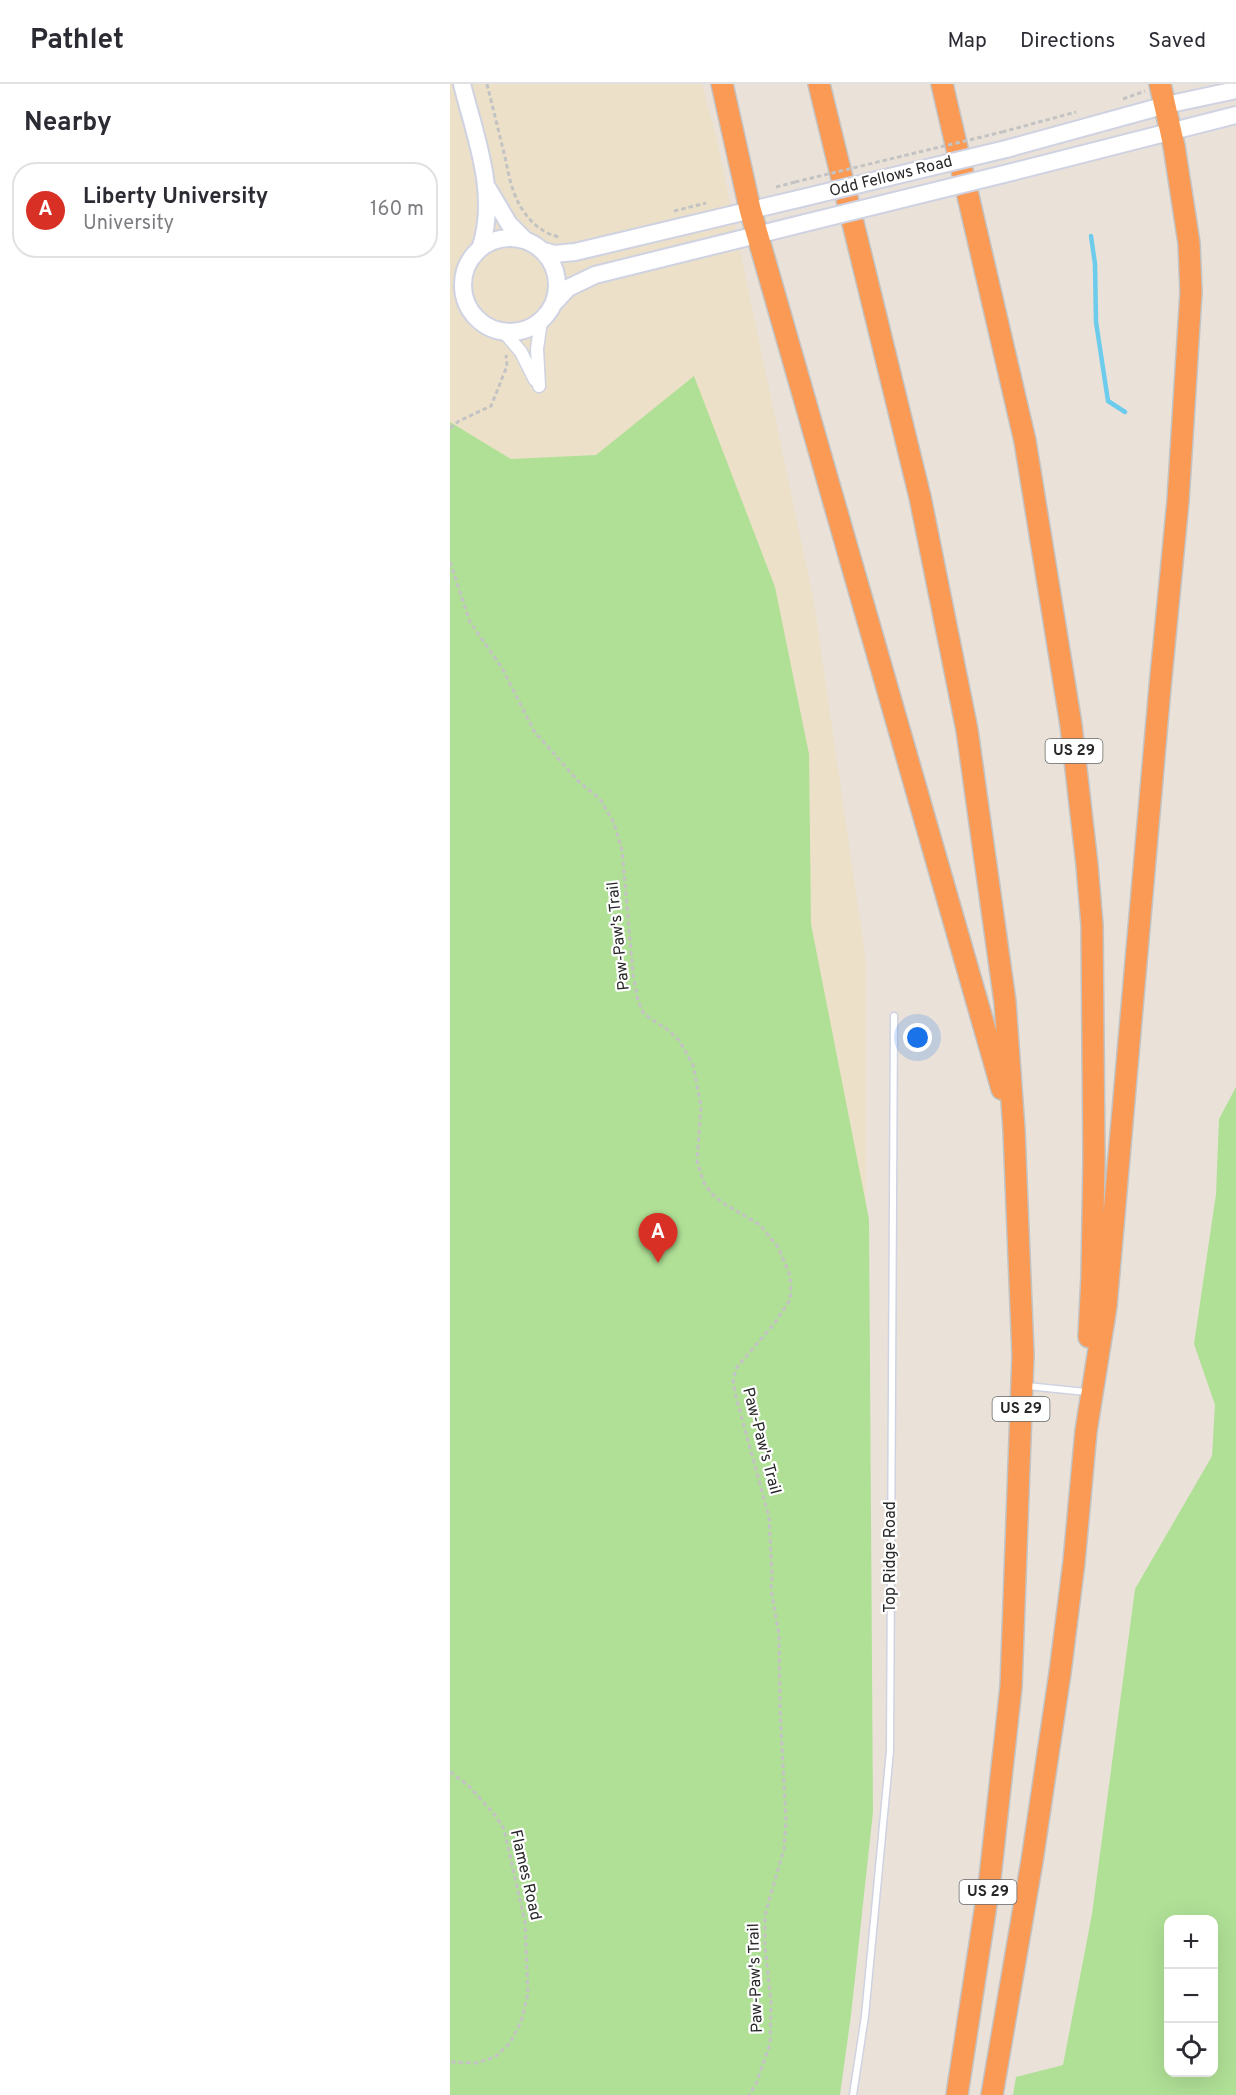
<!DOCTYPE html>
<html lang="en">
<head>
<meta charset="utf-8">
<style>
  :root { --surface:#fff; --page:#f2f2f3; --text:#2b2b33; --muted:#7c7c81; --line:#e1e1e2; --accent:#d93025 }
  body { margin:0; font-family:Overpass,sans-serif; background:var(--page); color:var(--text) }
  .controls { position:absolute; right:18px; bottom:18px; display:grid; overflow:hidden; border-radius:12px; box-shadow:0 6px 24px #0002 }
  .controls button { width:54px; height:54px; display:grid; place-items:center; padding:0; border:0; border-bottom:2px solid var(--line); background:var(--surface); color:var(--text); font:30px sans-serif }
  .you { position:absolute; left:468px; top:954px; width:21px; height:21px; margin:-15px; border:4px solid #fff; border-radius:50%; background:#1a73e8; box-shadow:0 0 0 9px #1a73e833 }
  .badge { display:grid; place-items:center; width:39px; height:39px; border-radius:50%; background:var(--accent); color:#fff; font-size:20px; font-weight:700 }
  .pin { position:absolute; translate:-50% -50px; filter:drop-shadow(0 2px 3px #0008) }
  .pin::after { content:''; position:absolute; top:32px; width:21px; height:18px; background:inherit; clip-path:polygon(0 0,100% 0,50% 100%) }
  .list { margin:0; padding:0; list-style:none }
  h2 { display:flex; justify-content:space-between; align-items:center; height:78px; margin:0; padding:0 24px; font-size:26px }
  h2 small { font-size:20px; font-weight:400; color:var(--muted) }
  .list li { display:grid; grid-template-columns:39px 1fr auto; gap:18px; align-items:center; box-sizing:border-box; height:96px; margin:0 12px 12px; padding:0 12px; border:2px solid var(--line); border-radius:24px }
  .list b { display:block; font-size:22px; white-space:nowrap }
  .list p { margin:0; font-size:20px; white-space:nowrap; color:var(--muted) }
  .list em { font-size:20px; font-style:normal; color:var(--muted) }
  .icon { flex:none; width:33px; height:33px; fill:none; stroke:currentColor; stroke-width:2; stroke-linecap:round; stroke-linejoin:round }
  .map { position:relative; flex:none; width:786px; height:2011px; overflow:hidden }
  header { display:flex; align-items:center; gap:36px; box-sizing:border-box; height:84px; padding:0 30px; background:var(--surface); border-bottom:2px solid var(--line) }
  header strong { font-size:28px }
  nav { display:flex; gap:33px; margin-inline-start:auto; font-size:21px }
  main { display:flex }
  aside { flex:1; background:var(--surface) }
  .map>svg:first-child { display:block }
  .education { fill:#ece0c8 }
  .green { fill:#b0e096; fill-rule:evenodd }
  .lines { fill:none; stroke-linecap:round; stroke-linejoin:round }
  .stream { stroke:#6dcbeb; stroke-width:4.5 }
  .lane-casing { stroke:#cfd2e1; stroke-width:9 }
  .street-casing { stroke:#cfd2e1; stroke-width:15 }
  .secondary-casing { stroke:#cfd2e1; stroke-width:20 }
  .highway-casing { stroke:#c3c3c3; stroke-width:24 }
  .path { stroke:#c3c3c3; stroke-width:3; stroke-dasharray:4.5 3; stroke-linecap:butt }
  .lane { stroke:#fff; stroke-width:6 }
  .street { stroke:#fff; stroke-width:12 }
  .secondary { stroke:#fff; stroke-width:16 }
  .highway { stroke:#fa9a54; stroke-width:21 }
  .secondary-bridge-casing { stroke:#cfd2e1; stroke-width:20; stroke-linecap:butt }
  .path-bridge { stroke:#c3c3c3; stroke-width:3; stroke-dasharray:4.5 3; stroke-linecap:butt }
  .secondary-bridge { stroke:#fff; stroke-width:16 }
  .labels { text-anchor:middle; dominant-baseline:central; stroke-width:4.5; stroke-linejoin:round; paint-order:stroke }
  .shield { fill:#fff; stroke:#686868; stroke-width:1.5 }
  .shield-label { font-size:15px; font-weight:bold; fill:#282828 }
  .street-label { font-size:16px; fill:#282828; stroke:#fff }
</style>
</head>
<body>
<header>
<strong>Pathlet</strong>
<nav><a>Map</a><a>Directions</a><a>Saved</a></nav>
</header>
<main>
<aside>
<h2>Nearby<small></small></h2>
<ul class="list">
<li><span class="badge">A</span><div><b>Liberty University</b><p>University</p></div><em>160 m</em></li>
</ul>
</aside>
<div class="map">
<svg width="786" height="2011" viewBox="0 0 786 2011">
  <rect width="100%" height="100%" fill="#eae2d9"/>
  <path class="education" d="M0,0H252L266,52L364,518L416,877L415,1480L0,2011Z"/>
  <path class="green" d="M244,292L325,503L359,670L361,840L419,1135L423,1728L401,1931L390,2011H0V338L61,375L146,371Z
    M786,1003V2011H563L566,1993L613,1981L642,1830L685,1505L762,1372L765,1321L744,1260L766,1110L769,1035ZM718,1836H764V1988H718Z"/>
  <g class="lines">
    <path class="stream" d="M641,152L645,180L646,238L658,317L675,328"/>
    <defs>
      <path id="lane" d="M577,1302L636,1308
        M403,2011L415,1932L440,1667L444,932"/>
      <path id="street" d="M54,248L71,268L85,296
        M89,302L87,265L91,237"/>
      <path id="secondary" d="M12,0C25,52 48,109 31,162
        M556,65L716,21L786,6
        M562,88L786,31
        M37,103L59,140L74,155
        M13 201a47 47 0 1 1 94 0a47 47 0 1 1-94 0Z
        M94,167L104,170L125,168L348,115
        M105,218L118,204L145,191L355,139"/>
      <path id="highway" d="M272,0L300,125L552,1005
        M369,0L470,413L517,646L555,918L564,1046L573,1271L561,1603L540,1794L507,2011
        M492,0L575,357L621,641L637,781L642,841L644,1075L642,1192L639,1253
        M542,2011L582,1777L610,1589L624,1478L636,1347L656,1222L710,603L728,417L741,208L739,159L724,62L710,0"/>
    </defs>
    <use href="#lane" class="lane-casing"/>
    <use href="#street" class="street-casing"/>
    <use href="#secondary" class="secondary-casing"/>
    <use href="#highway" class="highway-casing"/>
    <path class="path" d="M37,0C43,24 49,49 55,73C58,88 61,104 68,118C76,134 91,150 110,153
      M673,15L695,7
      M552,48L626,28
      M326,103L345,98
      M224,127L256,119
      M0,344L9,337L41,322L57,282L56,271
      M0,478L20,538L52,584L84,647L128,697L150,715L164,739L172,766L183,890L188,917L194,930L218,946L229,956L243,981L251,1022L247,1077L254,1099L262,1110L273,1119L310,1141L328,1163L339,1189L341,1202L340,1216L324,1240L287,1283L283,1295L285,1309L319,1433L322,1492L321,1505L329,1551L330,1625L336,1737L334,1765L318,1820L315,1833V1862L321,1918L320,1960L306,2000L299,2011
      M0,1688L18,1701L45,1731L54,1745L75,1838L78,1910L71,1938L60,1959L45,1973L26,1979L0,1978"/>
    <use href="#lane" class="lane"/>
    <use href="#street" class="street"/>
    <use href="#secondary" class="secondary"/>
    <use href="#highway" class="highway"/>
    <defs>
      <path id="secondary-bridge" d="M348,115L556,65
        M355,139L562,88"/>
    </defs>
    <use href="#secondary-bridge" class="secondary-bridge-casing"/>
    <path class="path-bridge" d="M345,98L552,48"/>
    <use href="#secondary-bridge" class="secondary-bridge"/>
  </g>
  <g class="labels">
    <g class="shield">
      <rect x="595.5" y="655" width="57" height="24" rx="4.5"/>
      <rect x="542.5" y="1313" width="57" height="24" rx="4.5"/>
      <rect x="509.5" y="1796" width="57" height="24" rx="4.5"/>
    </g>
    <g class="shield-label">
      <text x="624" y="667">US 29</text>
      <text x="571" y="1325">US 29</text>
      <text x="538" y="1808">US 29</text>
    </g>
    <g class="street-label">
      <text transform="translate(441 93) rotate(-14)">Odd Fellows Road</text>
      <text transform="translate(169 852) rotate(-96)">Paw-Paw's Trail</text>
      <text transform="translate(311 1357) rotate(75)">Paw-Paw's Trail</text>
      <text transform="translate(441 1473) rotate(-90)">Top Ridge Road</text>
      <text transform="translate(75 1791) rotate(77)">Flames Road</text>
      <text transform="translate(306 1894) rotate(-92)">Paw-Paw's Trail</text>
    </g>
  </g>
</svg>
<div class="controls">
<button>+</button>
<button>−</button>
<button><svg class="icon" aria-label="locate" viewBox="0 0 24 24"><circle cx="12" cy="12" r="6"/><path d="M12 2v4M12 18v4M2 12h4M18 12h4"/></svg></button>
</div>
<div class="you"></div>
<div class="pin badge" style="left:208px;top:1179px">A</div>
</div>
</main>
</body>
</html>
